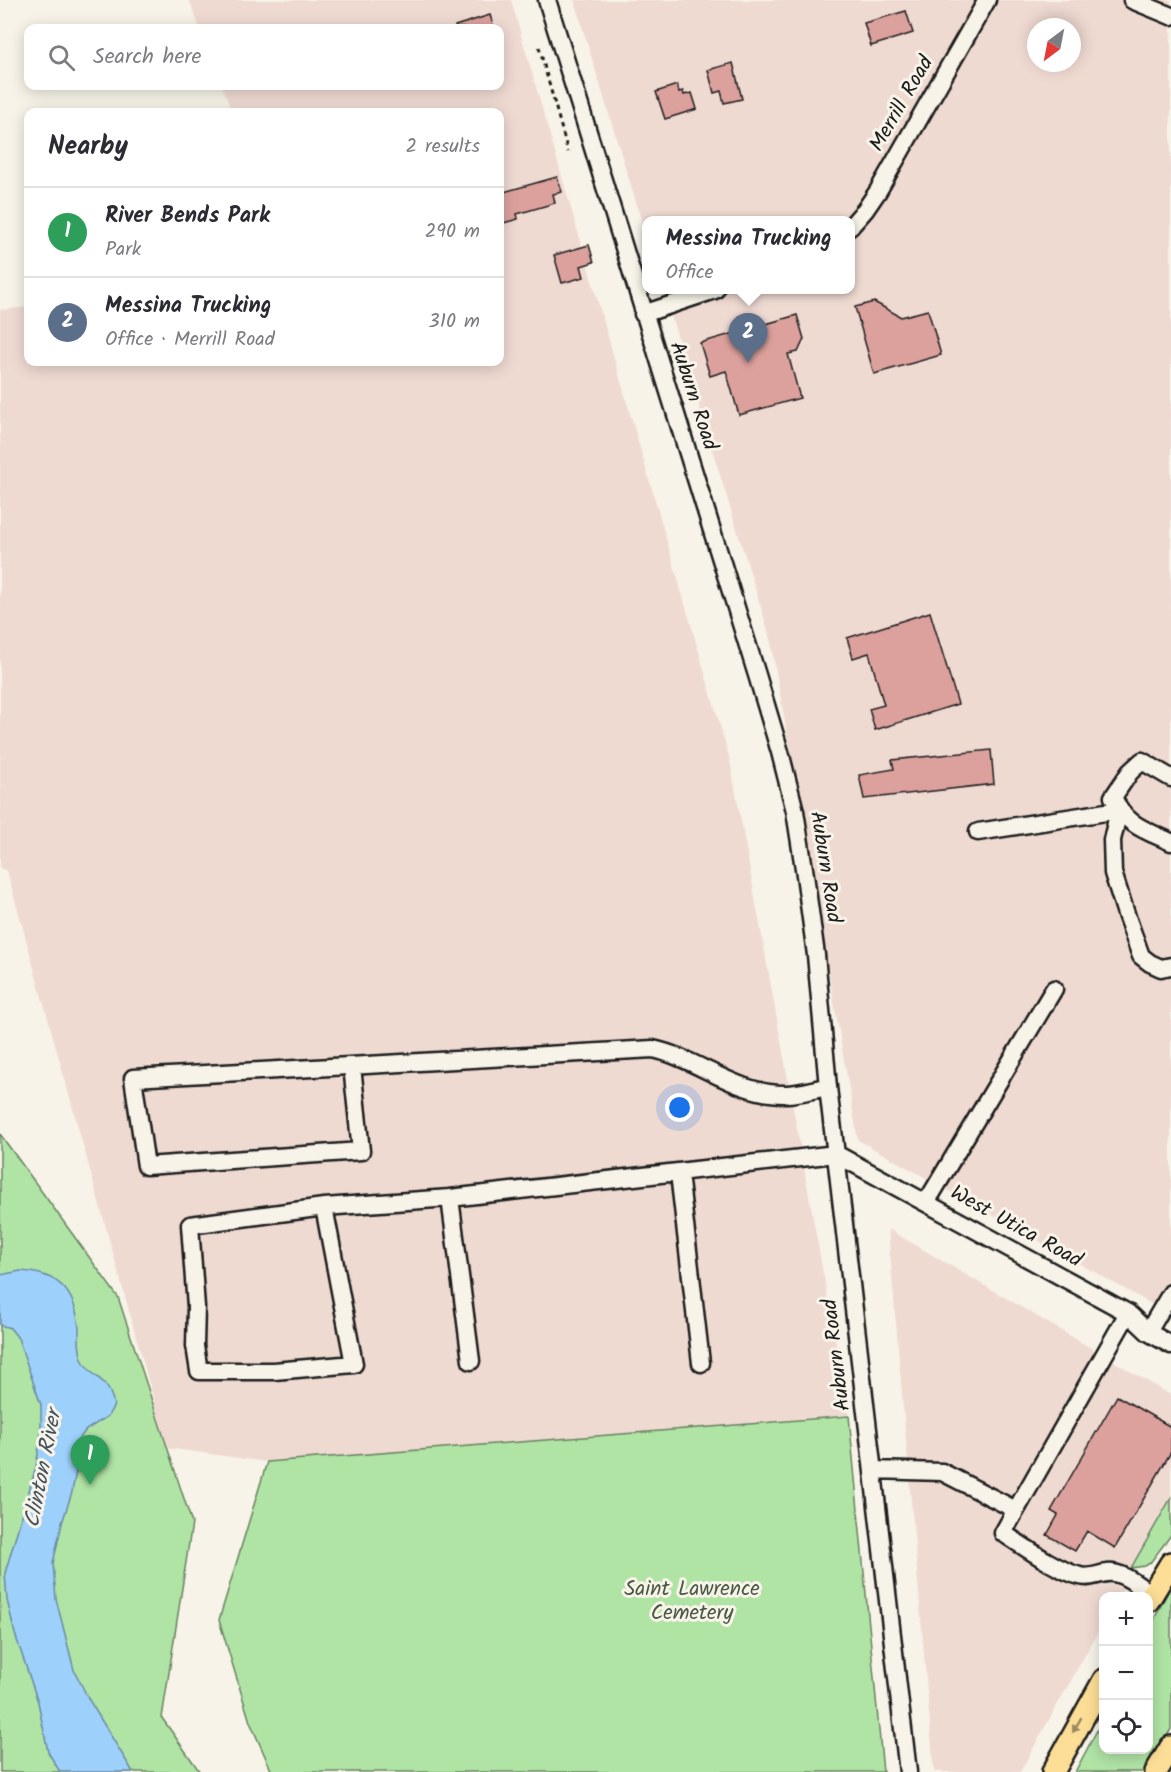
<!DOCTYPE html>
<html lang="en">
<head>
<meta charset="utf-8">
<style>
  :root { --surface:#fff; --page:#f7f7f7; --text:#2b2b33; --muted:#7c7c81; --line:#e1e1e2; --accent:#d1495b }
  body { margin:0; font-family:Kalam,sans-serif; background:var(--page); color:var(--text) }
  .controls { position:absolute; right:18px; bottom:18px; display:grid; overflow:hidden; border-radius:12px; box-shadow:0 3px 15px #0003 }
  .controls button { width:54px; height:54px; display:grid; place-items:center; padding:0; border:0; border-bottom:2px solid var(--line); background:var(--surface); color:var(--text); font:30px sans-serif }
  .compass { position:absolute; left:1027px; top:18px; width:54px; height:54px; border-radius:50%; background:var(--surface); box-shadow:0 3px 15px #0003; rotate:212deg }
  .you { position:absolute; left:680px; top:1108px; width:21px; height:21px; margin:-15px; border:4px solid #fff; border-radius:50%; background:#1a73e8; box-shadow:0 0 0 9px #1a73e833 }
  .badge { display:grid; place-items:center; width:39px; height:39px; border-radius:50%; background:var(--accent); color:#fff; font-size:20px; font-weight:700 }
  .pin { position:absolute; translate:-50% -50px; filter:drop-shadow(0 2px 3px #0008) }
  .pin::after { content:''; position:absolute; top:32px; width:21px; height:18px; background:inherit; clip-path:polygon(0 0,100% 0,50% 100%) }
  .popup { position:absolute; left:642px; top:216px; width:213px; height:78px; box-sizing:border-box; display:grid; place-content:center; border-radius:12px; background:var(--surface); filter:drop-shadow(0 2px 4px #0005); font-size:20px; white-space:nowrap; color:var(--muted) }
  .popup b { font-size:22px; color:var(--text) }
  .popup::after { content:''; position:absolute; left:50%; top:100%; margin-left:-12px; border:12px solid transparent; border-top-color:var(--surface) }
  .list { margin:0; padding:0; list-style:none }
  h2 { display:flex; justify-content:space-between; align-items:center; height:78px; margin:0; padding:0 24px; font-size:26px }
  h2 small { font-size:20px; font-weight:400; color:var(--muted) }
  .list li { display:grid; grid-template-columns:39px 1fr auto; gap:18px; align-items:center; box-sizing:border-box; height:90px; padding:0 24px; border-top:2px solid var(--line) }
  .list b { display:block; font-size:22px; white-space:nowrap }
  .list p { margin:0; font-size:20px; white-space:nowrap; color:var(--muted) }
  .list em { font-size:20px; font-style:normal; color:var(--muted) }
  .icon { flex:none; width:33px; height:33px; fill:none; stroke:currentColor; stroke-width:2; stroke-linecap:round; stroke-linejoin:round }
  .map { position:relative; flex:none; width:1171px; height:1772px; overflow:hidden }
  .search { position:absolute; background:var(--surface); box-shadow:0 3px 15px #0003; left:24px; top:24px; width:480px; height:66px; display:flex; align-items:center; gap:15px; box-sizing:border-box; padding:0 21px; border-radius:12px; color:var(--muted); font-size:22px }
  .panel { position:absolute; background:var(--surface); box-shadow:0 3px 15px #0003; left:24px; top:108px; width:480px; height:258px; border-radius:12px }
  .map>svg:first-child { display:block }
  .built { fill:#efdad2; fill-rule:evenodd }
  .green { fill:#b0e4a5; stroke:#668060; stroke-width:1.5 }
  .water { fill:#9dd1fb; stroke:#6989a2; stroke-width:1.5 }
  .building { fill:#dca19d; stroke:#1c1c1c; stroke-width:1.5 }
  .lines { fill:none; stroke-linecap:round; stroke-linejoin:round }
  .minor-casing { stroke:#1c1c1c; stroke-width:21 }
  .major-casing { stroke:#1c1c1c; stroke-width:26 }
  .path { stroke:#1c1c1c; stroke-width:3; stroke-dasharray:4.5 4.5; stroke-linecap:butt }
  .minor { stroke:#f7f3e8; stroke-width:16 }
  .major { stroke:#fdde96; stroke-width:21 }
  .oneway { fill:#98875f }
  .labels { text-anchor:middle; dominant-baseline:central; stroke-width:6; stroke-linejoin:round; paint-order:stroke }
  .street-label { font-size:21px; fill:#1c1c1c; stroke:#f7f3e8 }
  .park-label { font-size:21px; fill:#485845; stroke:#f7f3e8 }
  .water-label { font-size:22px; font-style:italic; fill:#43525f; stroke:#f7f3e8 }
</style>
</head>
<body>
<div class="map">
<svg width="1171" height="1772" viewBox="0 0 1171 1772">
  <rect width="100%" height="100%" fill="#f7f3e8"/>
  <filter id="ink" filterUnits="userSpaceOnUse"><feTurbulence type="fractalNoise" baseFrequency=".0167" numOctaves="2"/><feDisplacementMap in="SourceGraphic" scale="12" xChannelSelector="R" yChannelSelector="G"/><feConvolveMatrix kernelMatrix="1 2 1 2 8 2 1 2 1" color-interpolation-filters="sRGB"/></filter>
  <g filter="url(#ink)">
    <path class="built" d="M189,0H511L730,760L849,1416L267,1462L167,1448L7,871L0,868V310L28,307V362H500V112H232L222,86H500V28H200Z
      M574,0H1171V1315L858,1140L770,637L663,290H850V220H646V235ZM1036,27H1072V63H1036Z
      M888,1229L1171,1395V1503L1119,1596H1104L1103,1623L1020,1772H934Z"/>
    <path class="green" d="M0,1134L118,1297L192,1523L162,1718L200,1772H0Z
      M849,1416L883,1772H272L250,1722L219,1620L267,1462Z
      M1171,1498V1535L1150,1563L1145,1566L1131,1568Z
      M1171,1586V1729L1146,1772H1075L1103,1719L1104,1750H1148L1149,1629Z"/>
    <path class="water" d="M20,1271C58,1273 75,1290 79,1328C79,1338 78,1352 83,1361C94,1381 108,1376 114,1405L108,1416L86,1430L78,1440L76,1449L78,1461L72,1492L62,1523L53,1563L56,1599L74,1670L89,1700L133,1772H60L48,1752L38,1702L15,1634L7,1600L5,1573L36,1467L41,1433V1405L18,1338L10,1328L0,1325V1275Z"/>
    <path class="building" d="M906,11L913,33L871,46L864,23Z
      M490,15L494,28H456L455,26Z
      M733,63L742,99L724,103L721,91L714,93L708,70Z
      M677,85L679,92L683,91L684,95L692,93L697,109L665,119L656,92Z
      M557,177L562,192L553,194L555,203L517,214L518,219L500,224V193Z
      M589,245L594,262L581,266L584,277L562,283L554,255Z
      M874,302L901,317L928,310L941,355L874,374L855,307Z
      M797,315L804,339L798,352L788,354L800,398L739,415L726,371L710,376L700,343Z
      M930,612L958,704L875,730L869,709L884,705L869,653L853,658L847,638Z
      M991,750L994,784L864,799L859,775L894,769L892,760Z
      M1117,1396L1171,1427V1452L1115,1548L1087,1531L1075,1551L1047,1535L1058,1515L1051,1511Z"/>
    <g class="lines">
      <defs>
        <path id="minor" d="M547,0L757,675L780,752L795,811L805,875L816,955L828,1087L908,1772
          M1132,0L1171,16
          M850,227L865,210L878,191L987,0
          M643,314L715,290
          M1171,778L1142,761L1130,772L1113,797C1125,825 1145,830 1171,842
          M978,832L1119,810L1112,840L1113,873L1127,917L1141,956L1150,963L1161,968L1171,966
          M352,1066L361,1151L146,1166L133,1078L653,1049C699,1059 736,1095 786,1094C800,1094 814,1089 828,1087
          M836,1154L1128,1313L1148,1332L1171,1345
          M679,1173L701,1363
          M450,1198L471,1361
          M926,1203L1054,989
          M324,1207L354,1364L274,1371H199L195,1346L196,1307L190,1225L324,1207L450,1198L836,1154
          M1128,1313L1003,1533C1023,1546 1058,1571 1080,1576C1090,1579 1097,1574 1107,1573C1123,1571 1140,1587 1152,1595
          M1148,1332L1171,1293
          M873,1470L942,1472L1016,1510"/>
        <path id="major" d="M1148,1601L1171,1563
          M1053,1772L1104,1680
          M1156,1772L1171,1747"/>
      </defs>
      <use href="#minor" class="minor-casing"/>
      <use href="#major" class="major-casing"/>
      <path class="path" d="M539,47L568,152"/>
      <use href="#minor" class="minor"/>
      <use href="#major" class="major"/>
    </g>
    <defs><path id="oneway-solid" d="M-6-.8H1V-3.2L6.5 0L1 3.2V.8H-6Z" transform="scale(1.5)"/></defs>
    <use class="oneway" href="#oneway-solid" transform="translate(1077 1725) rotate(120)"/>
  </g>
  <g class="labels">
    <g class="street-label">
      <text transform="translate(902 104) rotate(-60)">Merrill Road</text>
      <text transform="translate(693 396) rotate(72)">Auburn Road</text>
      <text transform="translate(825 867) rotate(81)">Auburn Road</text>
      <text transform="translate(1016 1227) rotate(29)">West Utica Road</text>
      <text transform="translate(837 1355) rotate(-97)">Auburn Road</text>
    </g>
    <g class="park-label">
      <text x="692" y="1589">Saint Lawrence<tspan x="692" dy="24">Cemetery</tspan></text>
    </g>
    <g class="water-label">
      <text transform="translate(44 1469) rotate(-79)">Clinton River</text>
    </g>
  </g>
</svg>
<div class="controls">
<button>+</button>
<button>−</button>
<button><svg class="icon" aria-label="locate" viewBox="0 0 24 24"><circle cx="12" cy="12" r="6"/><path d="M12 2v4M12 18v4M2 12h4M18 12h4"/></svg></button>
</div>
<svg class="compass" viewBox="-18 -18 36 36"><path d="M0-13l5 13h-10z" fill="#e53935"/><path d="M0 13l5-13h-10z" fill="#7c7c81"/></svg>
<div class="you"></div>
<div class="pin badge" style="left:90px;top:1485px;background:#2e9e5b">1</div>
<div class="pin badge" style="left:748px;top:363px;background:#5c6f8a">2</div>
<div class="popup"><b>Messina Trucking</b>Office</div>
<div class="search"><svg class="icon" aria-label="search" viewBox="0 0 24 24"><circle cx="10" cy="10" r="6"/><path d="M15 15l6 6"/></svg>Search here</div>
<section class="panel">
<h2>Nearby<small>2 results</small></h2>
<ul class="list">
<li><span class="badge" style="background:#2e9e5b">1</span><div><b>River Bends Park</b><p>Park</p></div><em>290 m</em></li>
<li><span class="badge" style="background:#5c6f8a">2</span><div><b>Messina Trucking</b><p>Office · Merrill Road</p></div><em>310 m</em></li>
</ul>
</section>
</div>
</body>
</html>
